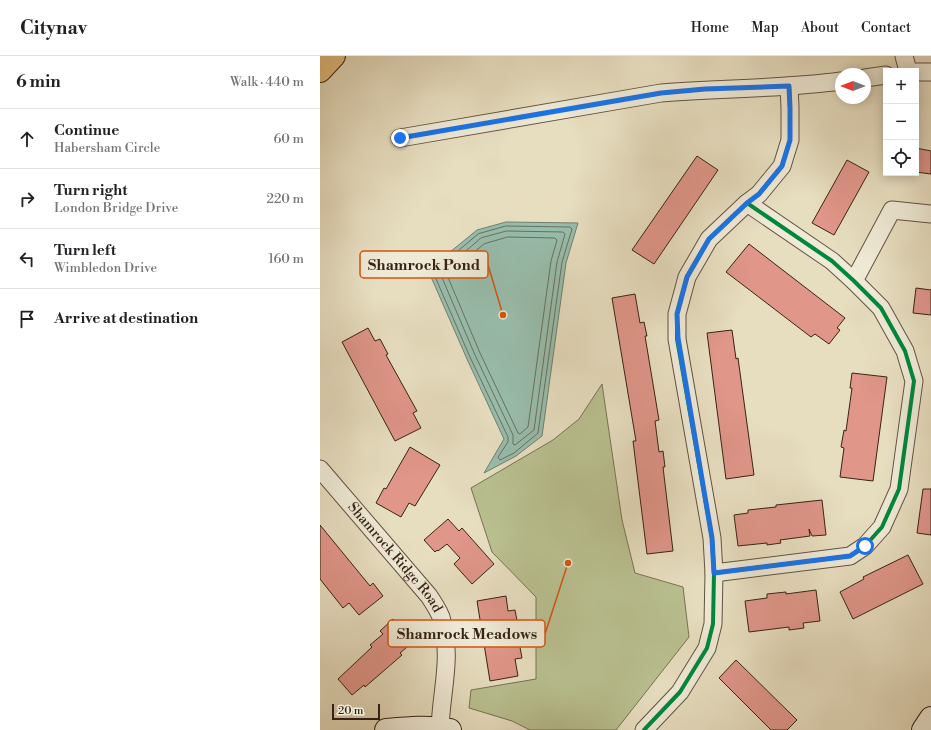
<!DOCTYPE html>
<html lang="en">
<head>
<meta charset="utf-8">
<style>
  :root { --surface:#fff; --page:#f2f2f2; --text:#202124; --muted:#757577; --line:#e0e0e0 }
  body { margin:0; font-family:"Libre Bodoni",serif; background:var(--page); color:var(--text) }
  .controls { position:absolute; right:12px; top:12px; display:grid; overflow:hidden; border-radius:0px; box-shadow:0 2px 10px #0003 }
  .controls button { width:36px; height:36px; display:grid; place-items:center; padding:0; border:0; border-bottom:1px solid var(--line); background:var(--surface); color:var(--text); font:20px sans-serif }
  .compass { position:absolute; left:515px; top:12px; width:36px; height:36px; border-radius:50%; background:var(--surface); box-shadow:0 2px 10px #0003; rotate:270deg }
  .scale { position:absolute; left:12px; bottom:10px; width:48px; box-sizing:border-box; padding-left:4px; border:2px solid #372315; border-top:0; font-size:11px; line-height:14px; white-space:nowrap; color:#372315; -webkit-text-stroke:3px #efead6; paint-order:stroke }
  .stop { position:absolute; width:12px; height:12px; margin:-9px; border:3px solid #1a73e8; border-radius:50%; background:#fff }
  .stop.end { background:#1a73e8; border-color:#fff; box-shadow:0 1px 4px #0008 }
  .list { margin:0; padding:0; list-style:none }
  h2 { display:flex; justify-content:space-between; align-items:center; height:52px; margin:0; padding:0 16px; font-size:17px }
  h2 small { font-size:13px; font-weight:400; color:var(--muted) }
  .list li { display:grid; grid-template-columns:26px 1fr auto; gap:12px; align-items:center; box-sizing:border-box; height:60px; padding:0 16px; border-top:1px solid var(--line) }
  .list b { display:block; font-size:15px; white-space:nowrap }
  .list p { margin:0; font-size:13px; white-space:nowrap; color:var(--muted) }
  .list em { font-size:13px; font-style:normal; color:var(--muted) }
  .icon { flex:none; width:22px; height:22px; fill:none; stroke:currentColor; stroke-width:2; stroke-linecap:round; stroke-linejoin:round }
  .map { position:relative; flex:none; width:611px; height:674px; overflow:hidden }
  header { display:flex; align-items:center; gap:24px; box-sizing:border-box; height:56px; padding:0 20px; background:var(--surface); border-bottom:1px solid var(--line) }
  header strong { font-size:19px }
  nav { display:flex; gap:22px; margin-inline-start:auto; font-size:14px }
  main { display:flex }
  aside { flex:1; background:var(--surface) }
  .map>svg:first-child { display:block }
  .green { fill:#b9c090; stroke:#787252 }
  .water { fill:#98bdac; stroke:#717f70 }
  .lines { fill:none; stroke-linecap:round; stroke-linejoin:round }
  .shore { stroke:#687060; stroke-width:1 }
  .building { fill:#e09689; stroke:#372315 }
  .street-casing { stroke:#635240; stroke-width:19 }
  .secondary-casing { stroke:#372315; stroke-width:24 }
  .highway-casing { stroke:#372315; stroke-width:24 }
  .street { stroke:#efead6; stroke-width:17 }
  .secondary { stroke:#efead6; stroke-width:22 }
  .highway { stroke:#e4bf80; stroke-width:22 }
  .cycleway-casing { stroke:#efead6; stroke-width:6 }
  .cycleway { stroke:#00873e; stroke-width:4 }
  .route { stroke:#1a73e8; stroke-width:5 }
  .labels { text-anchor:middle; dominant-baseline:central; stroke-width:3; stroke-linejoin:round; paint-order:stroke }
  .street-label { font-size:14px; fill:#372315; stroke:#efead6 }
  .leader { fill:none; stroke:#d6540d; stroke-width:1.5 }
  .callout-dot { fill:#d6540d; stroke:#efead6; stroke-width:1.5 }
  .callout { fill:#efead6; stroke:#d6540d; stroke-width:1.5 }
  .callout-label { font-size:15px; text-anchor:middle; font-weight:bold; fill:#372315 }
</style>
</head>
<body>
<header>
<strong>Citynav</strong>
<nav><a>Home</a><a>Map</a><a>About</a><a>Contact</a></nav>
</header>
<main>
<aside>
<h2>6 min<small>Walk · 440 m</small></h2>
<ul class="list">
<li><svg class="icon" aria-label="ahead" viewBox="0 0 24 24"><path d="M12 20V5M6 11l6-6 6 6"/></svg><div><b>Continue</b><p>Habersham Circle</p></div><em>60 m</em></li>
<li><svg class="icon" aria-label="right" viewBox="0 0 24 24"><path d="M7 20v-9h11M14 6l5 5-5 5"/></svg><div><b>Turn right</b><p>London Bridge Drive</p></div><em>220 m</em></li>
<li><svg class="icon" aria-label="left" viewBox="0 0 24 24"><path d="M17 20v-9H6M10 6l-5 5 5 5"/></svg><div><b>Turn left</b><p>Wimbledon Drive</p></div><em>160 m</em></li>
<li><svg class="icon" aria-label="arrive" viewBox="0 0 24 24"><path d="M6 21V4h12l-3 4 3 4H6"/></svg><div><b>Arrive at destination</b></div></li>
</ul>
</aside>
<div class="map">
<svg width="611" height="674" viewBox="0 0 611 674">
  <rect width="100%" height="100%" fill="#e7dec0"/>
  <filter id="stains"><feTurbulence type="fractalNoise" baseFrequency=".005" numOctaves="4"/><feColorMatrix values="0 0 0 0 .2 0 0 0 0 .09 0 0 0 0 .02 0 0 0 .5 -.17"/></filter>
  <radialGradient id="worn" r=".72"><stop offset=".6" stop-color="#630" stop-opacity="0"/><stop offset="1" stop-color="#630" stop-opacity=".3"/></radialGradient>
  <path class="green" d="M282,328L302,464L315,517L363,531L369,581L296,674H210L192,665L149,652L151,634L216,623V541L172,496L151,432L233,384L259,363Z"/>
  <path class="water" d="M186,166L258,167L246,207L222,380L196,400L164,417L184,383L147,303L108,214L157,174Z"/>
  <g class="lines">
    <path class="shore" d="M186,170L250,171L252,173L242,206L218,377L194,397L180,404L178,401L188,386V381L150,301L113,216L158,178Z
      M187,175L243,176L245,178L237,206L214,374L195,389L193,388V379L155,299L120,217L161,182Z
      M188,181L235,182L237,184L231,205L208,371L200,378L198,377L160,297L127,219L164,188Z"/>
  </g>
  <path class="building" d="M596,92L611,95V118L596,116Z
    M377,100L398,114L334,208L312,194Z
    M527,104L549,116L514,179L492,167Z
    M429,188L525,262L517,272L520,274L509,288L495,278L491,281L406,216Z
    M596,232L611,234V259L593,257Z
    M315,238L320,267L324,266L327,280H325L339,364L335,365L339,396L343,395L345,411H343L353,495L327,498L313,385H316L292,242Z
    M48,272L55,285L60,283L68,298L66,299L97,355L93,357L101,372L75,385L22,286Z
    M412,274L416,303L418,302L434,419L406,423L387,277Z
    M532,317L567,321L553,425L520,421L524,392L521,391L524,374L526,375L532,332H530Z
    M90,391L120,409L95,450L89,447L81,461L56,447L64,432L66,433Z
    M603,433H611V479L597,477Z
    M502,444L506,479L492,480L489,473L490,480L460,484L461,487L447,489V487L418,490L414,459L428,457V454L456,451V449Z
    M128,463L139,475L142,472L174,508L152,528L134,508L140,502L127,488L118,495L117,494L115,496L104,484Z
    M0,469L50,530L53,527L63,540L39,559L29,547L23,552L0,523Z
    M588,499L603,528L533,563L520,536L544,523L543,521Z
    M496,534L500,565L483,567L484,572L469,574V571L429,576L425,545L447,542V538L466,536V538Z
    M186,540L188,555L195,554L198,570H196L202,602L195,603L198,620L170,625L157,545Z
    M73,563L94,585L80,597L82,599L45,631L44,629L32,639L18,623L52,591L50,589L63,578L60,575Z
    M416,604L477,664L467,674H451L399,622Z"/>
  <g class="lines">
    <defs>
      <g id="street">
        <path d="M584,0L588,15"/>
        <path d="M596,16H611"/>
        <path d="M545,22L566,19"/>
        <path d="M80,82L341,37C401,32 461,33 521,25"/>
        <path d="M534,225L572,154L611,158"/>
        <path id="s1" d="M0,413L109,540C113,546 118,554 121,561C133,603 121,633 120,674"/>
        <path d="M394,517L530,500L545,490L562,471L579,433L594,325L585,295L561,252L534,225L512,205L427,147"/>
        <path d="M324,674L360,636L387,592L393,568L394,517L392,482L357,283V258L367,221L389,183L427,147L439,138L462,110L470,84V52L469,30"/>
      </g>
      <path id="secondary" d="M66,674C88,672 109,670 130,674
        M603,674L611,662"/>
      <path id="highway" d="M0,15L14,0"/>
    </defs>
    <use href="#street" class="street-casing"/>
    <use href="#secondary" class="secondary-casing"/>
    <use href="#highway" class="highway-casing"/>
    <use href="#street" class="street"/>
    <use href="#secondary" class="secondary"/>
    <use href="#highway" class="highway"/>
    <defs>
      <path id="cycleway" d="M394,517L530,500L545,490L562,471L579,433L594,325L585,295L561,252L534,225L512,205L427,147
        M324,674L360,636L387,592L393,568L394,517L392,482L357,283V258L367,221L389,183L427,147L439,138L462,110L470,84V52L469,30"/>
    </defs>
    <use href="#cycleway" class="cycleway-casing"/>
    <use href="#cycleway" class="cycleway"/>
  </g>
  <g class="lines">
    <path class="route" d="M80,82L341,37L385,33L469,30L470,52V84L462,110L439,138L427,147L389,183L367,221L357,258L358,282L392,482L394,517L530,500L545,490"/>
  </g>
  <g class="labels">
    <g class="street-label">
      <text stroke="none"><textPath href="#s1" startOffset="116">Shamrock Ridge Road</textPath></text>
    </g>
  </g>
  <path class="leader" d="M183 259L168 209M248 507L225 578"/>
  <g class="callout-dot">
    <circle cx="183" cy="259" r="4"/>
    <circle cx="248" cy="507" r="4"/>
  </g>
  <g class="callout">
    <rect x="40" y="195" width="128" height="27" rx="4"/>
    <rect x="68" y="564" width="157" height="27" rx="4"/>
  </g>
  <g class="callout-label">
    <text x="104" y="214">Shamrock Pond</text>
    <text x="147" y="583">Shamrock Meadows</text>
  </g>
  <rect width="100%" height="100%" filter="url(#stains)"/>
  <rect width="100%" height="100%" fill="url(#worn)"/>
</svg>
<div class="controls">
<button>+</button>
<button>−</button>
<button><svg class="icon" aria-label="locate" viewBox="0 0 24 24"><circle cx="12" cy="12" r="6"/><path d="M12 2v4M12 18v4M2 12h4M18 12h4"/></svg></button>
</div>
<svg class="compass" viewBox="-18 -18 36 36"><path d="M0-13l5 13h-10z" fill="#e53935"/><path d="M0 13l5-13h-10z" fill="#757577"/></svg>
<div class="scale">20 m</div>
<div class="stop" style="left:545px;top:490px"></div>
<div class="stop end" style="left:80px;top:82px"></div>
</div>
</main>
</body>
</html>
